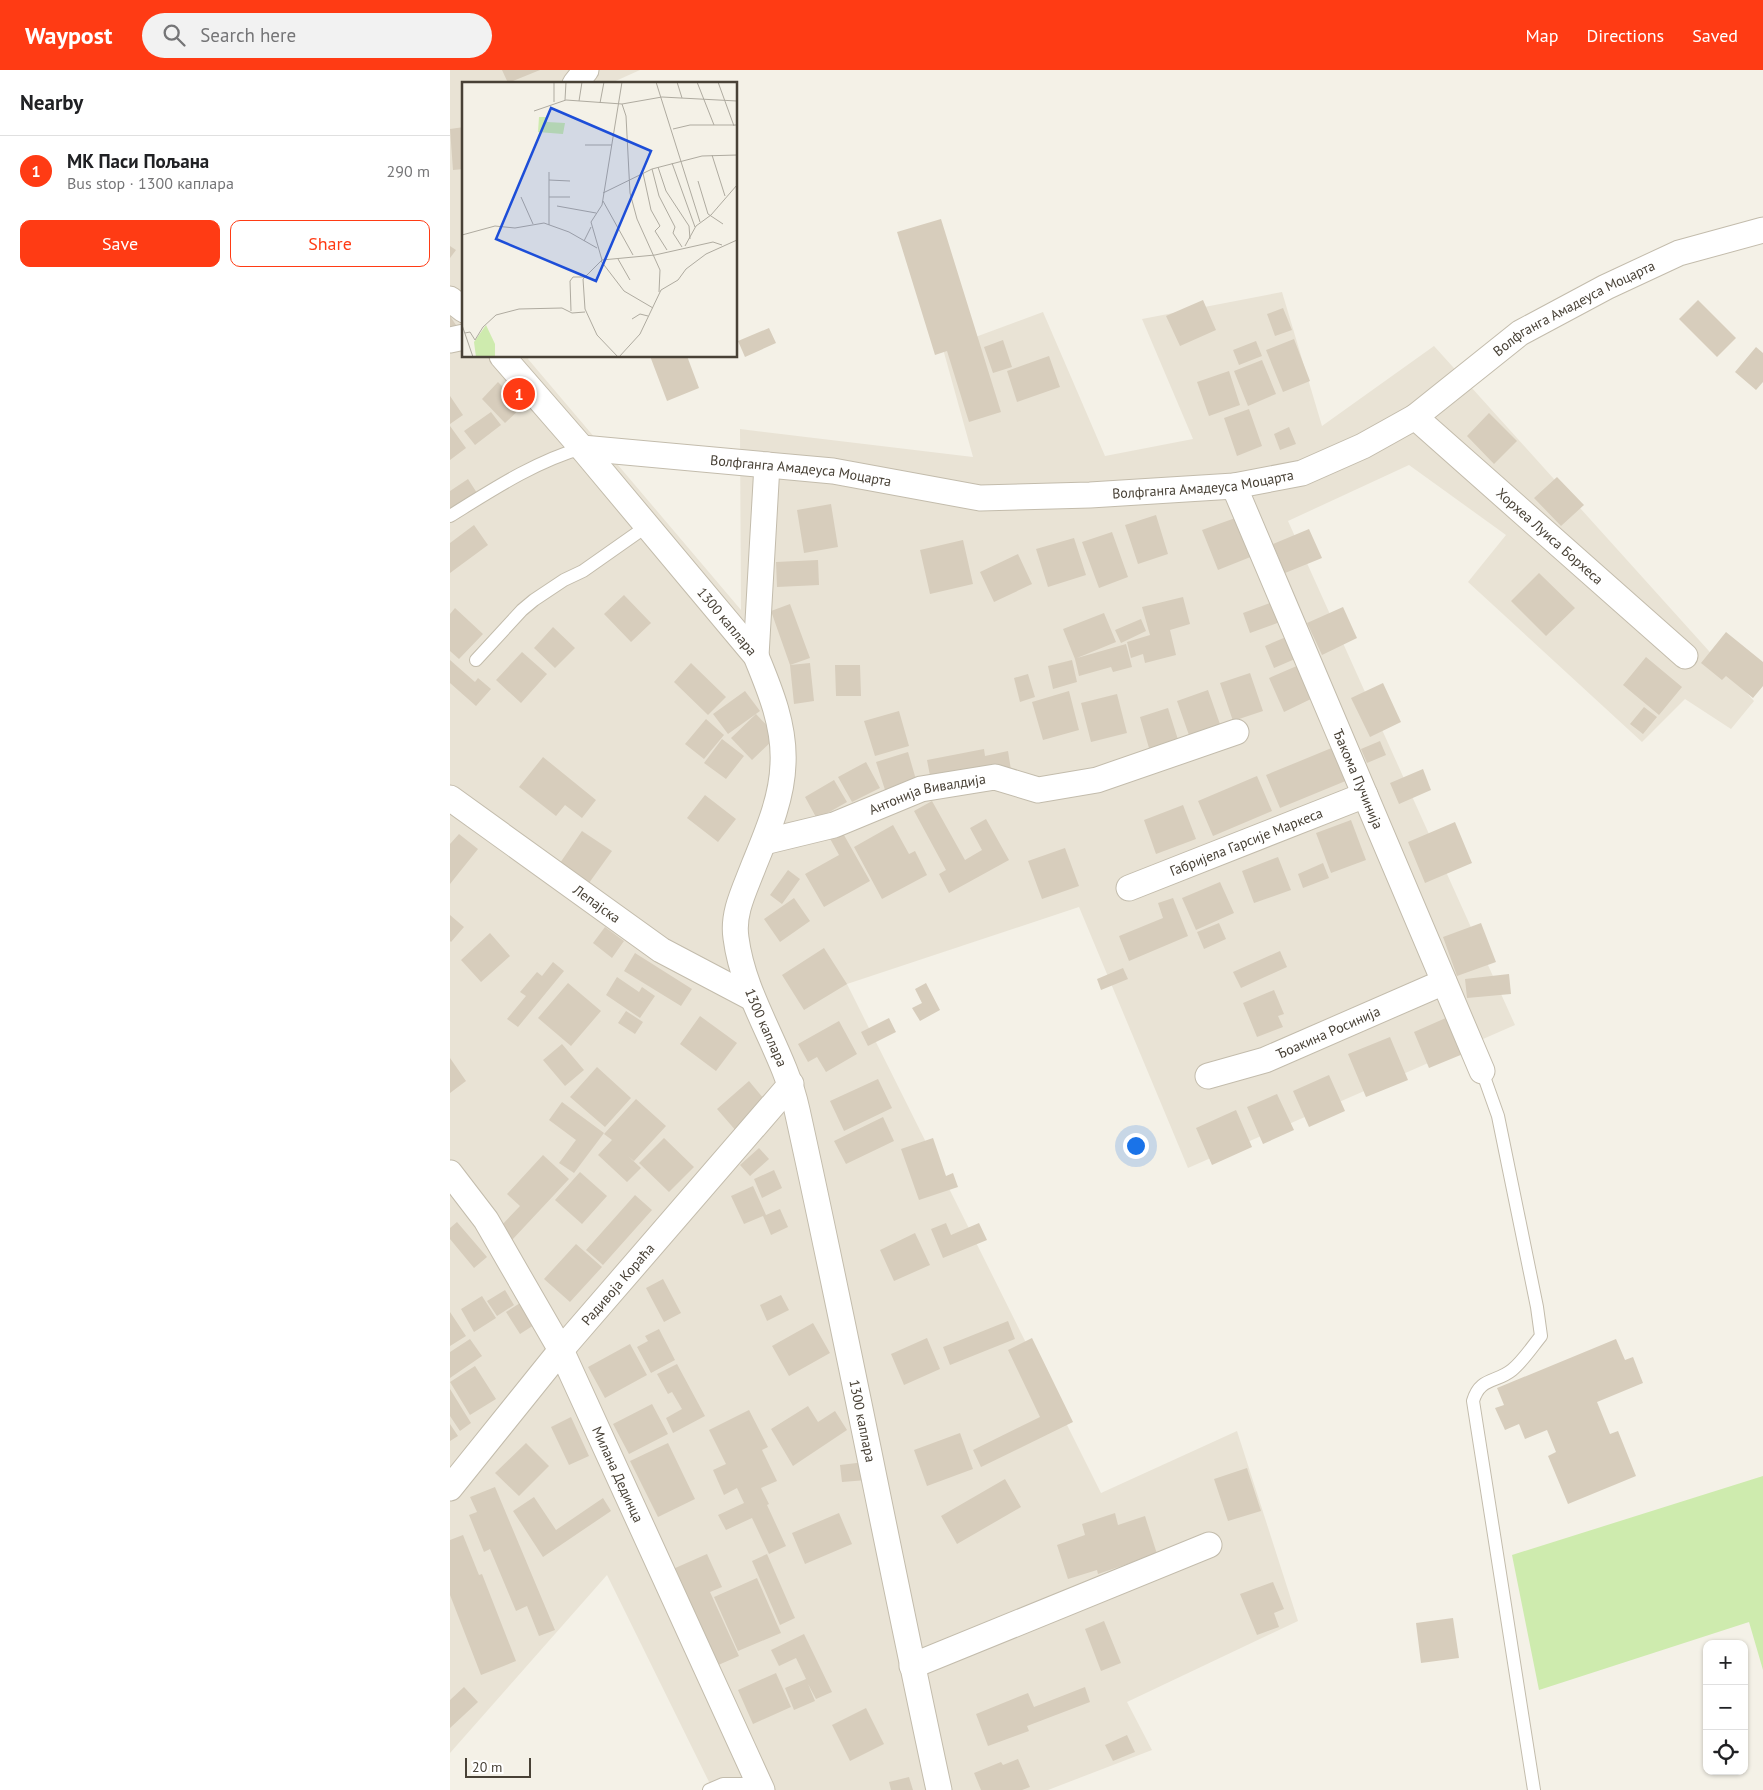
<!DOCTYPE html>
<html lang="en">
<head>
<meta charset="utf-8">
<style>
  :root { --surface:#fff; --page:#f2f2f2; --text:#202124; --muted:#757577; --line:#e0e0e0; --accent:#ff3b14 }
  body { margin:0; font-family:"PT Sans",sans-serif; background:var(--page); color:var(--text) }
  .controls { position:absolute; right:15px; bottom:15px; display:grid; overflow:hidden; border-radius:10px; box-shadow:0 1px 4px #0004 }
  .controls button { width:45px; height:45px; display:grid; place-items:center; padding:0; border:0; border-bottom:1px solid var(--line); background:var(--surface); color:var(--text); font:25px sans-serif }
  .scale { position:absolute; left:15px; bottom:12px; width:66px; box-sizing:border-box; padding-left:5px; border:2px solid #484136; border-top:0; font-size:14px; line-height:18px; white-space:nowrap; color:#484136; -webkit-text-stroke:4px #fff; paint-order:stroke }
  .you { position:absolute; left:685px; top:1075px; width:18px; height:18px; margin:-12px; border:4px solid #fff; border-radius:50%; background:#1a73e8; box-shadow:0 0 0 8px #1a73e833 }
  .badge { display:grid; place-items:center; width:32px; height:32px; border-radius:50%; background:var(--accent); color:#fff; font-size:16px; font-weight:700 }
  .pin { position:absolute; translate:-50% -50%; border:2px solid #fff; box-shadow:0 1px 5px #0006 }
  .list { margin:0; padding:0; list-style:none }
  h2 { display:flex; justify-content:space-between; align-items:center; height:65px; margin:0; padding:0 20px; font-size:21px }
  h2 small { font-size:16px; font-weight:400; color:var(--muted) }
  .list li { display:grid; grid-template-columns:32px 1fr auto; gap:15px; align-items:center; box-sizing:border-box; height:70px; padding:0 20px; border-top:1px solid var(--line) }
  .list b { display:block; font-size:19px; white-space:nowrap }
  .list p { margin:0; font-size:16px; white-space:nowrap; color:var(--muted) }
  .list em { font-size:16px; font-style:normal; color:var(--muted) }
  .actions { display:flex; gap:10px; padding:15px 20px }
  .actions a { flex:1; padding:11px 0; border:1px solid var(--accent); border-radius:10px; text-align:center; font-size:18px; color:var(--accent) }
  .actions .main { background:var(--accent); color:#fff }
  .icon { flex:none; width:28px; height:28px; fill:none; stroke:currentColor; stroke-width:2; stroke-linecap:round; stroke-linejoin:round }
  .map { position:relative; flex:none; width:1313px; height:1720px; overflow:hidden }
  header { display:flex; align-items:center; gap:30px; box-sizing:border-box; height:70px; padding:0 25px; background:var(--accent); color:#fff }
  header strong { font-size:24px }
  nav { display:flex; gap:28px; margin-inline-start:auto; font-size:18px }
  .search { width:350px; height:45px; background:var(--page); display:flex; align-items:center; gap:12px; box-sizing:border-box; padding:0 18px; border-radius:28px; color:var(--muted); font-size:19px }
  main { display:flex }
  aside { flex:1; background:var(--surface) }
  .map>svg:first-child { display:block }
  .residential { fill:#e9e3d5 }
  .green { fill:#ceebae }
  .building { fill:#d7cdbc }
  .lines { fill:none; stroke-linecap:round; stroke-linejoin:round }
  .service-casing { stroke:#c3bcac; stroke-width:14 }
  .minor-casing { stroke:#c3bcac; stroke-width:27 }
  .service { stroke:#fff; stroke-width:12 }
  .minor { stroke:#fff; stroke-width:25 }
  .labels { text-anchor:middle; dominant-baseline:central; stroke-width:4; stroke-linejoin:round; paint-order:stroke }
  .street-label { font-size:14px; fill:#484136; stroke:#fff }
  .inset-road { fill:none; stroke:#afaba0; stroke-width:1 }
  .view { fill:#1d4ed8; fill-opacity:0.15; stroke:#1d4ed8; stroke-width:2.5 }
  .inset-edge { fill:none; stroke:#484136; stroke-width:2.5 }
</style>
</head>
<body>
<header>
<strong>Waypost</strong>
<div class="search"><svg class="icon" aria-label="search" viewBox="0 0 24 24"><circle cx="10" cy="10" r="6"/><path d="M15 15l6 6"/></svg>Search here</div>
<nav><a>Map</a><a>Directions</a><a>Saved</a></nav>
</header>
<main>
<aside>
<h2>Nearby<small></small></h2>
<ul class="list">
<li><span class="badge">1</span><div><b>МК Паси Пољана</b><p>Bus stop · 1300 каплара</p></div><em>290 m</em></li>
</ul>
<div class="actions"><a class="main">Save</a><a>Share</a></div>
</aside>
<div class="map">
<svg width="1313" height="1720" viewBox="0 0 1313 1720">
  <rect width="100%" height="100%" fill="#f4f1e7"/>
  <path class="residential" d="M0,0H190L159,14H14V286H80L78,289L291,540L290,359L523,387L493,279L593,242L655,386L743,369L692,249L832,222L872,356L984,276L1304,631L1281,659L1235,629L1192,672L1018,512L1056,465L959,395L838,451L1065,955L738,1098L629,837L397,914L651,1423L787,1361L848,1551L677,1632L702,1680L598,1720H263L157,1505L0,1683Z"/>
  <path class="green" d="M1313,1406V1600L1299,1552L1089,1620L1062,1485Z"/>
  <path class="building" d="M52,0H90L58,13Z
    M14,57V99L3,100L0,59Z
    M491,149L551,342L519,352L497,281L485,285L447,162Z
    M0,176L6,180L0,188Z
    M753,230L766,260L730,276L716,246Z
    M1248,230L1286,268L1267,287L1229,249Z
    M833,238L842,260L825,266L817,244Z
    M0,246L6,255L0,259Z
    M319,258L326,273L295,287L288,271Z
    M844,269L860,311L833,322L816,280Z
    M553,270L562,297L543,303L534,277Z
    M806,271L812,286L789,295L783,280Z
    M1306,277L1313,283V312L1306,320L1285,302Z
    M200,286H237L249,318L217,331Z
    M599,286L610,317L567,332L557,301Z
    M812,290L826,324L798,336L784,301Z
    M779,301L790,335L759,346L747,312Z
    M48,312L72,337L55,353L32,329Z
    M0,326L13,345L0,354Z
    M799,339L812,376L787,386L774,348Z
    M41,342L51,355L25,375L14,361Z
    M1039,343L1067,371L1044,394L1017,366Z
    M0,356L16,378L0,390Z
    M839,357L846,374L830,380L824,364Z
    M1107,407L1134,435L1111,456L1084,428Z
    M18,409L27,423L0,440V421Z
    M381,434L388,477L354,483L347,440Z
    M706,445L718,484L688,494L675,455Z
    M788,447L803,486L768,500L752,460Z
    M24,455L38,475L0,503V473Z
    M859,459L872,488L835,503L823,474Z
    M662,462L678,507L649,518L632,472Z
    M624,468L636,505L598,517L586,479Z
    M513,470L523,514L480,524L470,480Z
    M568,484L582,514L544,532L530,502Z
    M368,490L369,515L327,517L326,492Z
    M1089,503L1125,538L1096,566L1061,531Z
    M174,525L201,553L181,572L154,544Z
    M733,527L740,554L720,560L726,585L695,593L693,584L681,588L677,572L700,565L692,537Z
    M823,532L830,552L800,563L793,543Z
    M340,534L360,588L340,595L321,541Z
    M893,537L907,568L872,585L857,553Z
    M5,538L33,564L9,589L0,581V544Z
    M654,543L666,572L627,588L676,574L682,597L663,602L661,597L629,606L625,589L613,559Z
    M691,549L696,561L671,573L665,560Z
    M103,557L125,578L105,598L84,578Z
    M1276,562L1313,592V616L1303,628L1276,606L1272,610L1251,593Z
    M836,567L845,589L824,598L815,576Z
    M72,582L97,604L71,633L46,610Z
    M1196,587L1232,617L1209,645L1173,615Z
    M0,590L25,612L28,608L41,619L26,636L0,613Z
    M622,590L627,612L603,619L598,596Z
    M241,593L276,627L258,645L224,612Z
    M360,593L364,631L344,634L340,595Z
    M385,595H410L411,626H386Z
    M849,595L863,628L834,642L819,608Z
    M800,603L813,641L783,651L770,613Z
    M578,604L585,627L570,632L564,608Z
    M933,613L951,652L920,667L901,628Z
    M758,620L771,657L740,668L727,631Z
    M295,621L310,641L278,664L263,644Z
    M619,621L629,660L593,670L582,632Z
    M667,624L677,663L641,672L631,633Z
    M1194,637L1207,647L1193,664L1180,654Z
    M718,638L730,676L701,685L690,647Z
    M449,641L459,676L425,686L414,651Z
    M306,644L327,666L302,690L281,668Z
    M256,649L274,665L254,689L235,674Z
    M272,669L294,686L276,709L254,693Z
    M930,671L936,685L917,693L911,679Z
    M884,677L898,710L830,738L816,705Z
    M534,679L535,686L558,681L561,700L482,716L477,690Z
    M458,682L467,713L436,723L426,692Z
    M93,687L146,730L132,748L115,735L106,746L69,717Z
    M416,692L430,718L402,732L388,707Z
    M973,699L981,720L949,734L940,713Z
    M807,706L822,741L763,766L748,731Z
    M384,710L397,732L367,749L355,727Z
    M255,725L286,749L268,772L237,748Z
    M482,731L515,790L532,780L520,758L536,749L559,790L499,823L489,804L496,800L464,741Z
    M733,735L746,769L706,784L694,750Z
    M901,750L916,790L881,803L866,763Z
    M1005,752L1022,793L975,813L958,772Z
    M443,755L459,784L465,781L477,805L432,829L404,777Z
    M390,758L420,811L374,837L355,804L389,785L378,765Z
    M132,761L162,781L139,813L110,793Z
    M9,764L28,779L0,814V774Z
    M615,778L629,816L592,829L578,791Z
    M828,787L841,820L804,833L792,801Z
    M873,793L879,808L853,818L848,804Z
    M338,800L350,809L332,834L320,825Z
    M770,812L784,843L746,860L732,828Z
    M344,828L360,851L330,872L314,849Z
    M723,828L738,866L679,891L669,866L713,848L708,833Z
    M0,845L14,857L1,872L0,871Z
    M769,853L776,869L754,879L747,862Z
    M1031,853L1046,892L1007,906L993,867Z
    M155,857L174,871L162,888L143,873Z
    M40,863L60,886L31,912L11,890Z
    M374,878L397,914L354,940L332,905Z
    M830,881L837,897L791,918L783,902Z
    M185,883L242,919L231,936L174,901Z
    M103,892L114,901L68,957L57,949L76,926L70,922L87,902L92,906Z
    M673,898L678,909L651,920L647,909Z
    M1059,904L1061,924L1017,928L1015,909Z
    M167,907L189,922L192,917L205,926L190,948L156,925Z
    M118,913L151,941L121,976L88,948Z
    M476,913L490,940L470,951L462,938L472,933L465,919Z
    M824,920L834,944L828,946L833,957L807,967L793,933Z
    M176,941L193,952L185,964L168,953Z
    M250,946L287,973L266,1001L230,974Z
    M998,947L1013,984L979,998L964,962Z
    M439,948L446,962L418,976L411,962Z
    M389,951L407,984L376,1002L367,987L358,992L348,974Z
    M940,967L958,1010L916,1027L898,984Z
    M112,974L134,1000L115,1016L93,990Z
    M0,988L16,1011L0,1023Z
    M147,997L181,1028L155,1057L120,1027Z
    M879,1005L895,1041L859,1057L843,1021Z
    M428,1009L442,1038L394,1061L380,1031Z
    M299,1011L319,1035L287,1062L267,1039Z
    M827,1024L844,1060L813,1074L797,1037Z
    M186,1029L216,1056L184,1091L178,1086L191,1098L177,1112L148,1085L162,1070L154,1064Z
    M112,1032L154,1063L124,1103L109,1093L126,1070L99,1050Z
    M786,1040L802,1077L762,1095L746,1058Z
    M433,1047L444,1071L396,1094L384,1071Z
    M214,1068L244,1097L219,1122L189,1093Z
    M483,1068L496,1106L503,1103L508,1117L469,1130L451,1079Z
    M309,1078L319,1089L300,1106L290,1095Z
    M93,1085L119,1109L62,1170L49,1158L70,1136L57,1124Z
    M324,1100L332,1118L312,1128L304,1109Z
    M130,1102L157,1126L132,1154L105,1130Z
    M303,1116L316,1145L330,1139L338,1157L321,1165L313,1146L294,1154L281,1126Z
    M185,1125L202,1140L153,1195L136,1180Z
    M7,1152L37,1187L24,1198L0,1169V1158Z
    M496,1153L501,1165L529,1153L537,1170L493,1188L481,1159Z
    M465,1163L480,1195L444,1211L430,1180Z
    M126,1174L152,1197L120,1232L94,1209Z
    M213,1209L231,1243L214,1252L196,1218Z
    M55,1220L64,1235L47,1246L37,1231Z
    M331,1225L339,1240L317,1251L310,1235Z
    M32,1226L46,1248L24,1262L11,1239Z
    M70,1233L84,1255L70,1264L56,1242Z
    M0,1242L16,1266L0,1276Z
    M558,1251L565,1269L500,1295L493,1277Z
    M363,1253L380,1283L339,1306L322,1276Z
    M209,1259L225,1290L201,1303L187,1277L198,1271L195,1266Z
    M477,1268L490,1299L454,1315L441,1284Z
    M582,1268L623,1352L531,1397L523,1380L590,1347L558,1280Z
    M20,1269L32,1286L0,1308V1282Z
    M1166,1269L1175,1290L1183,1287L1193,1313L1147,1332L1160,1364L1168,1361L1186,1406L1118,1434L1098,1386L1106,1382L1097,1360L1075,1369L1069,1354L1055,1360L1045,1338L1054,1335L1047,1318Z
    M180,1274L197,1305L155,1328L138,1297Z
    M227,1294L255,1346L223,1363L216,1348L232,1339L222,1322L218,1324L207,1304Z
    M25,1296L46,1329L20,1345L0,1312Z
    M0,1319L21,1353L10,1361L0,1346Z
    M202,1334L218,1364L179,1384L163,1354Z
    M358,1336L368,1352L385,1341L397,1360L343,1396L321,1359Z
    M299,1340L318,1377L312,1380L327,1411L311,1418L319,1434L317,1435L336,1476L319,1484L302,1448L276,1460L268,1445L294,1433L287,1418L274,1425L263,1400L276,1394L259,1360Z
    M121,1347L139,1386L119,1395L101,1357Z
    M0,1354L8,1366L0,1371Z
    M510,1363L523,1399L477,1416L464,1380Z
    M76,1373L99,1396L69,1426L45,1403Z
    M218,1373L245,1429L208,1447L180,1391Z
    M415,1392L417,1410L392,1412L390,1395Z
    M797,1398L811,1441L778,1451L764,1409Z
    M555,1409L571,1437L507,1474L491,1446Z
    M45,1417L105,1560L89,1566L77,1536L66,1541L40,1479L34,1482L19,1445L27,1442L20,1427Z
    M84,1427L106,1460L153,1428L161,1441L93,1487L63,1441Z
    M389,1443L402,1474L355,1494L342,1463Z
    M665,1443L668,1455L695,1446L707,1484L648,1504L647,1500L618,1509L607,1475L635,1465L632,1454Z
    M13,1465L29,1505L32,1504L66,1591L31,1605L0,1525V1470Z
    M257,1484L272,1517L260,1522L289,1586L266,1596L223,1499Z
    M317,1484L345,1548L330,1555L302,1491Z
    M307,1508L331,1563L288,1581L264,1527Z
    M823,1512L834,1539L824,1543L829,1557L807,1565L790,1524Z
    M1003,1548L1009,1588L971,1593L966,1553Z
    M654,1551L671,1593L651,1601L635,1559Z
    M354,1564L382,1622L366,1629L358,1614L365,1631L344,1640L335,1618L356,1609L346,1588L329,1596L321,1580Z
    M326,1603L341,1637L303,1654L288,1620Z
    M14,1617L28,1632L0,1658V1630Z
    M635,1617L640,1632L577,1656L579,1661L538,1676L526,1644L578,1623L584,1637Z
    M416,1638L434,1674L400,1691L382,1655Z
    M677,1665L685,1682L663,1691L655,1675Z
    M568,1689L580,1717L572,1720H531L524,1703L551,1692L553,1695Z
    M459,1707L463,1720H441L439,1712Z"/>
  <g class="lines">
    <defs>
      <path id="service" d="M0,446C42,420 84,392 132,378
        M26,590L72,540L84,530L114,510L133,501L197,456
        M1032,1001L1048,1046L1087,1237L1091,1266C1082,1277 1073,1291 1062,1300C1046,1313 1030,1307 1023,1331L1084,1720
        M259,1720L273,1714H309"/>
      <g id="minor">
        <path d="M125,14L136,0"/>
        <path d="M0,229L14,240"/>
        <path d="M0,270L14,267"/>
        <path id="s1" d="M52,286L132,378L306,586C320,620 335,656 333,694C332,729 317,763 304,795C295,819 282,843 286,868C294,930 334,980 347,1040C397,1266 440,1493 489,1720"/>
        <path id="s2" d="M965,347L1235,586"/>
        <path id="s3" d="M132,378L383,401L530,428L640,425L784,416L852,403L913,376L965,347L1070,263L1156,217L1229,183L1313,160"/>
        <path id="s4" d="M784,416L1032,1001"/>
        <path d="M306,586L317,395"/>
        <path id="s5" d="M0,728L211,880L302,928"/>
        <path id="s6" d="M314,772L384,755L471,719L545,707L588,720L647,710L786,662"/>
        <path id="s7" d="M679,818L915,725"/>
        <path id="s8" d="M758,1006L815,990L994,912"/>
        <path id="s9" d="M0,1103L36,1150L111,1280L312,1720"/>
        <path id="s10" d="M0,1418L111,1280L341,1014"/>
        <path d="M462,1596L759,1475"/>
      </g>
    </defs>
    <use href="#service" class="service-casing"/>
    <use href="#minor" class="minor-casing"/>
    <use href="#service" class="service"/>
    <use href="#minor" class="minor"/>
  </g>
  <g class="labels">
    <g class="street-label">
      <text stroke="none"><textPath href="#s3" startOffset="1045">Волфганга Амадеуса Моцарта</textPath></text>
      <text stroke="none"><textPath href="#s3" startOffset="220">Волфганга Амадеуса Моцарта</textPath></text>
      <text stroke="none"><textPath href="#s3" startOffset="625">Волфганга Амадеуса Моцарта</textPath></text>
      <text stroke="none"><textPath href="#s2" startOffset="180">Хорхеа Луиса Борхеса</textPath></text>
      <text stroke="none"><textPath href="#s1" startOffset="348">1300 каплара</textPath></text>
      <text stroke="none"><textPath href="#s4" startOffset="318">Ђакома Пучинија</textPath></text>
      <text stroke="none"><textPath href="#s6" startOffset="171">Антонија Вивалдија</textPath></text>
      <text stroke="none"><textPath href="#s7" startOffset="126">Габријела Гарсије Маркеса</textPath></text>
      <text stroke="none"><textPath href="#s5" startOffset="181">Лепајска</textPath></text>
      <text stroke="none"><textPath href="#s1" startOffset="782">1300 каплара</textPath></text>
      <text stroke="none"><textPath href="#s8" startOffset="128">Ђоакина Росинија</textPath></text>
      <text stroke="none"><textPath href="#s10" startOffset="264">Радивоја Кораћа</textPath></text>
      <text stroke="none"><textPath href="#s1" startOffset="1188">1300 каплара</textPath></text>
      <text stroke="none"><textPath href="#s9" startOffset="346">Милана Дединца</textPath></text>
    </g>
  </g>
  <g transform="translate(12 12)">
    <rect width="275" height="275" fill="#f4f1e7"/>
    <path d="M77,35H85V40L103,41L101,52L76,50ZM24,243L33,262V275H14L12,260Z" fill="#ceebae"/>
    <path class="inset-road" d="M194,0L238,140M215,0L220,16M235,0L252,43M256,0L272,44M103,18L104,0M117,19L120,0M92,20V0M138,21L142,0M160,22L164,34L168,111L175,137L198,188L197,210M72,29L104,18L160,22L200,15L275,19M211,47L228,43H275M123,63H150M250,73L263,114M210,81L233,145M196,85L204,109L227,144L228,157M190,87L197,114L213,145L211,151L220,165M181,91L189,128L198,144L193,149L205,168M87,98L108,99M236,99L246,132L261,142M141,111L190,87L240,74L275,73M59,115L71,142M87,115H108M141,119L171,173M95,124L134,131M87,143V90M0,153L33,144L53,146L82,141L107,150L135,166M122,159L129,145M223,164L234,144L249,133L275,103M156,177L168,198M140,178L129,140L140,123L160,0M140,178L193,173L251,160L260,163M140,178L121,197L123,227L135,253L156,275M139,179L162,209L191,226M109,229L108,199L111,195H122M170,237L178,232L186,234M0,243L11,275M3,251L8,250L13,258L21,245L34,233L57,227L100,226L110,231L123,230M157,275L178,252L199,208L216,198L224,187L244,172L275,158"/>
    <path class="view" d="M89,26L189,69L134,199L34,157Z"/>
    <rect width="275" height="275" class="inset-edge"/>
  </g>
</svg>
<div class="controls">
<button>+</button>
<button>−</button>
<button><svg class="icon" aria-label="locate" viewBox="0 0 24 24"><circle cx="12" cy="12" r="6"/><path d="M12 2v4M12 18v4M2 12h4M18 12h4"/></svg></button>
</div>
<div class="scale">20 m</div>
<div class="you"></div>
<div class="pin badge" style="left:69px;top:324px">1</div>
</div>
</main>
</body>
</html>
